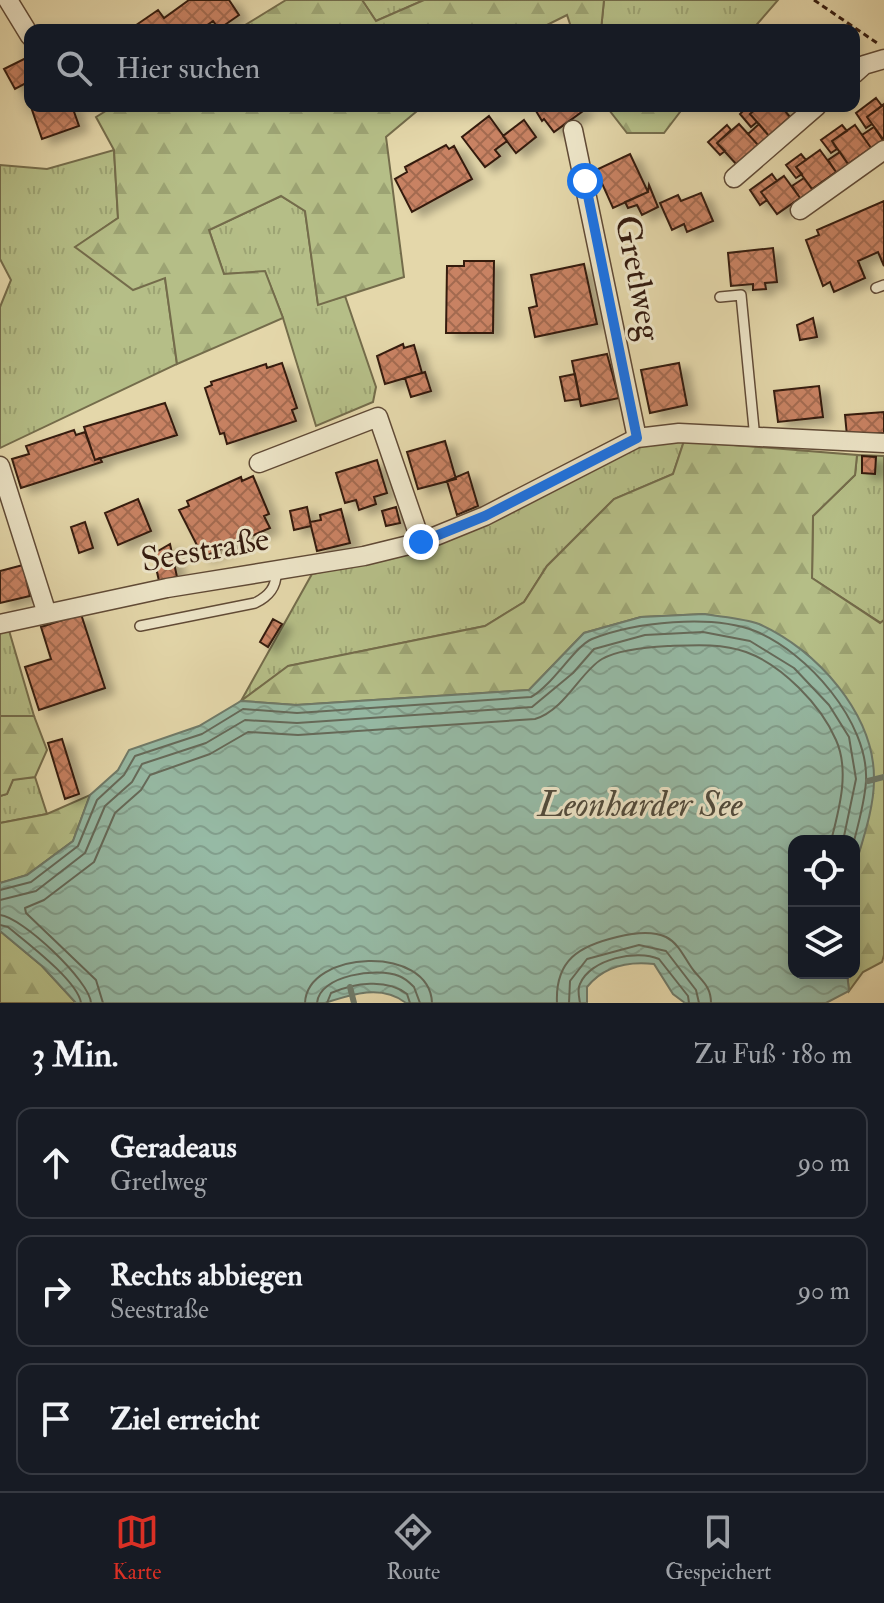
<!DOCTYPE html>
<html lang="de">
<head>
<meta charset="utf-8">
<style>
  :root { --surface:#171b24; --page:#20242c; --text:#f1f3f6; --muted:#9ea1a6; --line:#363941; --accent:#d93025 }
  body { margin:0; font-family:"IM FELL Double Pica",serif; background:var(--page); color:var(--text) }
  .controls { position:absolute; right:24px; bottom:24px; display:grid; overflow:hidden; border-radius:16px; box-shadow:0 4px 12px #0003 }
  .controls button { width:72px; height:72px; display:grid; place-items:center; padding:0; border:0; border-bottom:2px solid var(--line); background:var(--surface); color:var(--text); font:40px sans-serif }
  .stop { position:absolute; width:24px; height:24px; margin:-18px; border:6px solid #1a73e8; border-radius:50%; background:#fff }
  .stop.end { background:#1a73e8; border-color:#fff; box-shadow:0 2px 8px #0008 }
  .list { margin:0; padding:0; list-style:none }
  h2 { display:flex; justify-content:space-between; align-items:center; height:104px; margin:0; padding:0 32px; font-size:34px }
  h2 small { font-size:26px; font-weight:400; color:var(--muted) }
  .list li { display:grid; grid-template-columns:52px 1fr auto; gap:24px; align-items:center; box-sizing:border-box; height:112px; margin:0 16px 16px; padding:0 16px; border:2px solid var(--line); border-radius:16px }
  .list b { display:block; font-size:30px; white-space:nowrap }
  .list p { margin:0; font-size:26px; white-space:nowrap; color:var(--muted) }
  .list em { font-size:26px; font-style:normal; color:var(--muted) }
  .icon { flex:none; width:44px; height:44px; fill:none; stroke:currentColor; stroke-width:2; stroke-linecap:round; stroke-linejoin:round }
  .map { position:relative; flex:none; width:884px; height:1003px; overflow:hidden }
  .search { position:absolute; background:var(--surface); box-shadow:0 4px 12px #0003; left:24px; right:24px; top:24px; height:88px; display:flex; align-items:center; gap:20px; box-sizing:border-box; padding:0 28px; border-radius:16px; color:var(--muted); font-size:30px }
  .sheet { height:488px; background:var(--surface) }
  nav { display:flex; justify-content:space-around; align-items:center; box-sizing:border-box; height:112px; border-top:2px solid var(--line); background:var(--surface); font-size:22px; color:var(--muted) }
  nav a { display:grid; justify-items:center; gap:4px }
  nav .on { color:var(--accent) }
  .map>svg:first-child { display:block }
  .grass { fill:url(#grass-tufts); stroke:#746c4b; stroke-width:2 }
  .forest { fill:url(#forest-firs); stroke:#746c4b; stroke-width:2 }
  .water { fill:url(#water-waves); stroke:#6f7a69; stroke-width:2 }
  .lines { fill:none; stroke-linecap:round; stroke-linejoin:round }
  .shore { stroke:#656a5a; stroke-width:2 }
  .stream { stroke:#6f7a69; stroke-width:6 }
  .building { fill:url(#building-cross-hatch); stroke:#341b0f; stroke-width:2; filter:url(#shadow) }
  .service-casing { stroke:#604a36; stroke-width:12 }
  .minor-casing { stroke:#604a36; stroke-width:21 }
  .path { stroke:#341b0f; stroke-width:3; stroke-dasharray:6 4; stroke-linecap:butt }
  .service { stroke:#ede5c8; stroke-width:9 }
  .minor { stroke:#ede5c8; stroke-width:18 }
  .route { stroke:#1a73e8; stroke-width:10 }
  .labels { text-anchor:middle; dominant-baseline:central; stroke-width:6; stroke-linejoin:round; paint-order:stroke }
  .street-label { font-size:34px; fill:#341b0f; stroke:#ede5c8 }
  .water-label { font-size:36px; font-style:italic; fill:#514b3c; stroke:#ede5c8 }
</style>
</head>
<body>
<div class="map">
<svg width="884" height="1003" viewBox="0 0 884 1003">
  <defs>
    <pattern id="grass-tufts" width="24" height="20" patternUnits="userSpaceOnUse" patternTransform="scale(2)"><rect width="24" height="20" fill="#b5be87"/><path d="M3 7l-1-3M5 7V3M7 7l1-3M15 17l-1-3M17 17v-4M19 17l1-3" fill="none" stroke="#9ca373"/></pattern>
    <pattern id="forest-firs" width="22" height="20" patternUnits="userSpaceOnUse" patternTransform="scale(2)"><rect width="22" height="20" fill="#b5be87"/><path d="M5 1l3.5 6h-7zM16 11l3.5 6h-7z" fill="#9ca373"/></pattern>
    <pattern id="water-waves" width="16" height="10" patternUnits="userSpaceOnUse" patternTransform="scale(2)"><rect width="16" height="10" fill="#96baa5"/><path d="M0 5q4-4 8 0t8 0" fill="none" stroke="#829f8d"/></pattern>
    <pattern id="building-cross-hatch" width="8" height="8" patternUnits="userSpaceOnUse" patternTransform="scale(2)"><rect width="8" height="8" fill="#c88263"/><path d="M0 0l8 8M0 8l8-8" fill="none" stroke="#a36a50"/></pattern>
    <filter id="shadow"><feDropShadow dx="9" dy="5" stdDeviation="4" flood-color="#0004"/></filter>
  </defs>
  <rect width="100%" height="100%" fill="#e4d7aa"/>
  <filter id="stains"><feTurbulence type="fractalNoise" baseFrequency=".0025" numOctaves="4"/><feColorMatrix values="0 0 0 0 .2 0 0 0 0 .09 0 0 0 0 .02 0 0 0 .5 -.17"/></filter>
  <radialGradient id="worn" r=".72"><stop offset=".6" stop-color="#630" stop-opacity="0"/><stop offset="1" stop-color="#630" stop-opacity=".3"/></radialGradient>
  <path class="grass" d="M362,0H424L376,21Z
    M604,0H778L752,30H601Z
    M114,150L118,218L76,247L165,278L177,364L0,448V307L11,280L0,259V165L47,169Z
    M281,196L305,211L318,304L345,296L376,387L373,402L316,426L283,318L265,272L224,274L209,230Z
    M684,441L673,474L614,499L547,566L524,602L485,626L289,666L241,701L312,574L397,556L633,449L658,442Z
    M857,455L884,456V620L881,623L812,578L813,516L855,475Z
    M8,627L34,716H0V629Z
    M35,777L47,814L0,823V796L7,794L13,779Z"/>
  <path class="forest" d="M286,0H362L376,21L424,0H604L601,30H572L567,15L537,30H237Z
    M114,106H423L386,137L404,277L318,305L305,211L281,196L209,230L224,274L265,271L283,318L177,364L165,278L133,290L75,247L118,218L114,150L96,117Z
    M606,106H672L680,112L664,133H627Z
    M684,441L857,455L855,475L813,516L812,578L880,623L884,620V955L882,962L863,972L849,991L847,973H854V870L864,834L843,694L806,653L757,624L704,614L641,617L584,633L529,690L296,705L241,701L288,666L485,626L524,602L547,566L614,499L673,474Z
    M0,716H34L47,750L35,777L13,780L7,794L0,796Z
    M90,795L73,841L27,875L0,883V823L47,814Z
    M0,931L42,966L76,1003H0Z"/>
  <path class="water" d="M704,614C721,617 743,618 759,624C816,649 875,714 874,780C874,809 862,842 854,870V841H794V973H847L849,991L826,1003H685L673,994L654,964C627,961 604,966 587,987V1003H406C382,984 352,994 325,1003H76L42,966L0,931V883L27,875L73,841L90,795L118,770L129,750L199,726L241,701L296,705L529,690L584,633L641,617Z"/>
  <g class="lines">
    <path class="shore" d="M0,890L31,882L78,846L97,800L124,775L135,756L202,734L243,709L297,713L531,697C552,686 575,646 592,639C635,622 711,614 755,631C807,652 869,722 866,781C865,800 859,822 854,841
      M0,900L36,891L85,853L105,806L132,782L142,764L206,743L245,720L297,723L532,707L573,673L594,649L645,635L703,632L750,641L794,668L829,705L849,737L856,779L843,841
      M0,915C22,917 90,981 91,1003
      M0,925L8,927C26,942 78,981 81,1003
      M103,1003L96,980L26,913L25,908L44,900L94,862L115,813L141,790L150,775L210,754L248,732L298,735L535,719C565,710 581,671 602,659C620,649 648,647 668,646C693,645 722,643 746,652C782,665 821,705 836,740C850,771 839,810 831,841
      M305,1003C307,950 430,944 432,1003
      M317,1003C319,975 378,967 399,976C405,978 410,983 414,987L420,1003
      M327,1003L331,993C354,983 387,978 407,994L410,1003
      M557,1003C555,960 579,946 617,937C633,933 651,930 666,937C680,944 685,960 694,971C703,982 711,987 711,1003
      M569,1003L570,981L587,959L639,945L666,951L696,990L699,1003
      M580,1003C579,997 577,989 580,984C590,959 637,949 659,959L688,996L689,1003"/>
    <path class="stream" d="M868,781L884,777
      M350,987L354,1003"/>
  </g>
  <path class="building" d="M189,0H229L239,15L219,29L213,21L200,30H129L158,10L164,18Z
    M28,57L30,81L15,89L4,69Z
    M876,98L882,106L867,117L872,124L866,128L856,113Z
    M884,104V138L883,139L867,117Z
    M72,106L79,126L42,139L31,107Z
    M533,106H579L583,111L554,132L544,119L542,121Z
    M748,106H759L750,114L757,122L751,127L740,114Z
    M759,106H781L790,117L769,136L750,114Z
    M489,116L507,141L495,150L500,156L485,167L462,137Z
    M524,120L536,137L516,153L503,136Z
    M739,124L758,145L737,165L717,143Z
    M759,124L769,136L774,135L758,145L748,134Z
    M727,125L731,130L717,143L725,151L720,155L708,142Z
    M842,125L847,131L832,141L837,149L831,153L821,140Z
    M855,125L871,148L848,164L832,141Z
    M874,127L884,142L869,153L871,148L862,135Z
    M446,145L449,149L454,146L472,179L412,212L395,179L407,172L405,167Z
    M820,150L836,172L812,189L796,167Z
    M840,152L848,164H853L835,177L836,172L828,160Z
    M630,154L648,192L613,208L596,170Z
    M801,154L806,160L796,167L802,174L796,178L786,165Z
    M772,174L777,181L761,192L767,200L760,205L750,190Z
    M784,176L800,198L777,214L761,192Z
    M804,178L812,189L817,190L799,203L800,198L792,186Z
    M649,185L658,207L642,215L637,205L628,208L625,202L648,192Z
    M701,193L713,221L687,232L684,224L672,230L660,203L678,195L681,201Z
    M884,201V266L878,252L858,261L865,278L834,292L830,282L823,286L806,240L819,235L817,230Z
    M773,248L777,282L765,283L766,289L753,290V284L731,286L728,253Z
    M464,261H494L493,333H446L447,266H464Z
    M584,264L597,324L535,337L529,308L537,306L531,275Z
    M813,318L817,337L800,340L797,325Z
    M403,344L404,348L414,345L422,373L385,384L377,356Z
    M607,354L619,398L581,406L572,361Z
    M282,363L297,408L292,410L296,421L227,444L224,433L220,434L205,388L212,385L211,382L266,364L267,368Z
    M679,363L687,405L650,413L641,370Z
    M425,372L431,391L411,397L405,378Z
    M575,374L580,399L565,401L560,377Z
    M819,386L823,417L778,422L774,391Z
    M165,403L177,435L95,460L84,427Z
    M884,412V433L847,436L845,415Z
    M74,430L76,435L85,432L95,460L100,458L102,462L21,488L12,459L29,454L26,446Z
    M445,441L456,479L418,489L407,452Z
    M862,456L876,457L875,474L862,473Z
    M377,460L387,493L374,497L376,504L359,510L356,500L345,503L336,473Z
    M468,472L478,506L457,515L447,481Z
    M253,476L269,514L264,516L270,528L203,557L179,510L189,506L187,501L241,477L242,481Z
    M138,499L151,531L118,545L105,513Z
    M307,507L311,526L294,530L290,511Z
    M396,507L400,523L386,526L382,511Z
    M341,509L350,543L317,551L310,522L321,520L320,515Z
    M85,522L93,548L79,553L71,527Z
    M170,544L177,577L159,581L153,554Z
    M23,565L30,596L0,603V571Z
    M81,614L105,688L39,710L25,667L51,659L41,627Z
    M273,619L282,624L268,647L260,642Z
    M62,739L79,794L65,799L48,743Z"/>
  <g class="lines">
    <defs>
      <path id="service" d="M876,288L884,285
        M720,297L741,295L755,439
        M140,626L255,603C269,596 277,587 276,571"/>
      <path id="minor" d="M8,0L30,36
        M854,74L864,65L884,59
        M573,130L637,438
        M734,178L817,106
        M800,210L884,150
        M259,463L378,417L421,542
        M0,466L47,614
        M0,624L167,588L364,556L421,542L485,516L637,438L679,433L884,443"/>
    </defs>
    <use href="#service" class="service-casing"/>
    <use href="#minor" class="minor-casing"/>
    <path class="path" d="M814,0L877,43"/>
    <use href="#service" class="service"/>
    <use href="#minor" class="minor"/>
  </g>
  <g class="lines">
    <path class="route" d="M421,542L485,516L637,438L585,181"/>
  </g>
  <g class="labels">
    <g class="street-label">
      <text transform="translate(638 278) rotate(79)">Gretlweg</text>
      <text transform="translate(205 550) rotate(-10)">Seestraße</text>
    </g>
    <g class="water-label">
      <text x="640" y="804">Leonharder See</text>
    </g>
  </g>
  <rect width="100%" height="100%" filter="url(#stains)"/>
  <rect width="100%" height="100%" fill="url(#worn)"/>
</svg>
<div class="controls">
<button><svg class="icon" aria-label="locate" viewBox="0 0 24 24"><circle cx="12" cy="12" r="6"/><path d="M12 2v4M12 18v4M2 12h4M18 12h4"/></svg></button>
<button><svg class="icon" aria-label="layers" viewBox="0 0 24 24"><path d="M12 4l9 5-9 5-9-5zM3 14l9 5 9-5"/></svg></button>
</div>
<div class="stop" style="left:585px;top:181px"></div>
<div class="stop end" style="left:421px;top:542px"></div>
<div class="search"><svg class="icon" aria-label="search" viewBox="0 0 24 24"><circle cx="10" cy="10" r="6"/><path d="M15 15l6 6"/></svg>Hier suchen</div>
</div>
<section class="sheet">
<h2>3 Min.<small>Zu Fuß · 180 m</small></h2>
<ul class="list">
<li><svg class="icon" aria-label="ahead" viewBox="0 0 24 24"><path d="M12 20V5M6 11l6-6 6 6"/></svg><div><b>Geradeaus</b><p>Gretlweg</p></div><em>90 m</em></li>
<li><svg class="icon" aria-label="right" viewBox="0 0 24 24"><path d="M7 20v-9h11M14 6l5 5-5 5"/></svg><div><b>Rechts abbiegen</b><p>Seestraße</p></div><em>90 m</em></li>
<li><svg class="icon" aria-label="arrive" viewBox="0 0 24 24"><path d="M6 21V4h12l-3 4 3 4H6"/></svg><div><b>Ziel erreicht</b></div></li>
</ul>
</section>
<nav>
<a class="on"><svg class="icon" aria-label="map" viewBox="0 0 24 24"><path d="M3 6l6-2 6 2 6-2v14l-6 2-6-2-6 2zM9 4v14M15 6v14"/></svg>Karte</a>
<a><svg class="icon" aria-label="directions" viewBox="0 0 24 24"><path d="M12 3l9 9-9 9-9-9zM9 14v-3h6M13 9l2 2-2 2"/></svg>Route</a>
<a><svg class="icon" aria-label="saved" viewBox="0 0 24 24"><path d="M7 4h10v16l-5-4-5 4z"/></svg>Gespeichert</a>
</nav>
</body>
</html>
